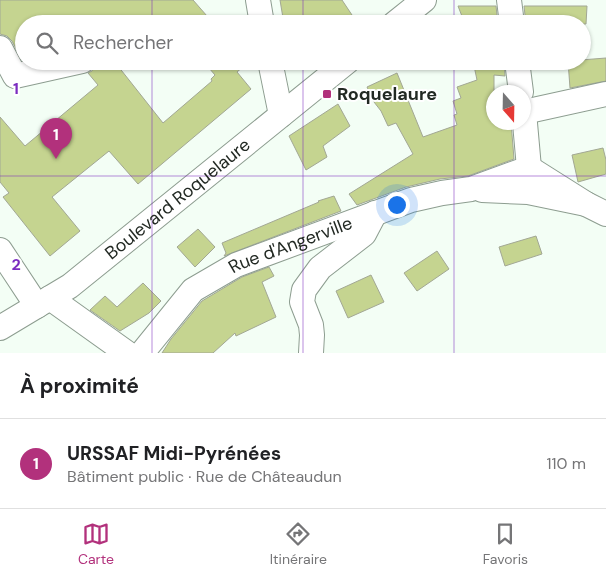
<!DOCTYPE html>
<html lang="fr">
<head>
<meta charset="utf-8">
<style>
  :root { --surface:#fff; --page:#f2f2f2; --text:#202124; --muted:#757577; --line:#e0e0e0; --accent:#b2317c }
  body { margin:0; font-family:"DM Sans",sans-serif; background:var(--page); color:var(--text) }
  .compass { position:absolute; left:486px; top:85px; width:45px; height:45px; border-radius:50%; background:var(--surface); box-shadow:0 1px 4px #0004; rotate:160deg }
  .you { position:absolute; left:396px; top:204px; width:18px; height:18px; margin:-12px; border:4px solid #fff; border-radius:50%; background:#1a73e8; box-shadow:0 0 0 8px #1a73e833 }
  .badge { display:grid; place-items:center; width:32px; height:32px; border-radius:50%; background:var(--accent); color:#fff; font-size:16px; font-weight:700 }
  .pin { position:absolute; translate:-50% -41px; filter:drop-shadow(0 1px 2px #0008) }
  .pin::after { content:''; position:absolute; top:26px; width:18px; height:15px; background:inherit; clip-path:polygon(0 0,100% 0,50% 100%) }
  .list { margin:0; padding:0; list-style:none }
  h2 { display:flex; justify-content:space-between; align-items:center; height:65px; margin:0; padding:0 20px; font-size:21px }
  h2 small { font-size:16px; font-weight:400; color:var(--muted) }
  .list li { display:grid; grid-template-columns:32px 1fr auto; gap:15px; align-items:center; box-sizing:border-box; height:90px; padding:0 20px; border-top:1px solid var(--line) }
  .list b { display:block; font-size:19px; white-space:nowrap }
  .list p { margin:0; font-size:16px; white-space:nowrap; color:var(--muted) }
  .list em { font-size:16px; font-style:normal; color:var(--muted) }
  .icon { flex:none; width:28px; height:28px; fill:none; stroke:currentColor; stroke-width:2; stroke-linecap:round; stroke-linejoin:round }
  .map { position:relative; flex:none; width:606px; height:353px; overflow:hidden }
  .search { position:absolute; background:var(--surface); box-shadow:0 1px 4px #0004; left:15px; right:15px; top:15px; height:55px; display:flex; align-items:center; gap:12px; box-sizing:border-box; padding:0 18px; border-radius:28px; color:var(--muted); font-size:19px }
  .sheet { height:155px; background:var(--surface) }
  nav { display:flex; justify-content:space-around; align-items:center; box-sizing:border-box; height:70px; border-top:1px solid var(--line); background:var(--surface); font-size:14px; color:var(--muted) }
  nav a { display:grid; justify-items:center; gap:2px }
  nav .on { color:var(--accent) }
  .map>svg:first-child { display:block }
  .building { fill:#c5d490; stroke:#a2a794 }
  .lines { fill:none; stroke-linecap:round; stroke-linejoin:round }
  .minor-casing { stroke:#8d9d90; stroke-width:26 }
  .minor { stroke:#fff; stroke-width:24 }
  .grid { fill:none; stroke:#7b2cbf; stroke-width:1; stroke-opacity:0.55 }
  .poi-dot { fill:#b2317c; stroke:#fff; stroke-width:2 }
  .labels { text-anchor:middle; dominant-baseline:central; stroke-width:4; stroke-linejoin:round; paint-order:stroke }
  .poi-label { font-size:18px; font-weight:bold; fill:#222923; stroke:#fff; text-anchor:start }
  .street-label { font-size:18px; fill:#222923; stroke:#fff }
  .grid-label { font-size:16px; text-anchor:middle; font-weight:bold; fill:#7b2cbf; stroke:#fff; stroke-width:4; stroke-linejoin:round; paint-order:stroke }
</style>
</head>
<body>
<div class="map">
<svg width="606" height="353" viewBox="0 0 606 353">
  <rect width="100%" height="100%" fill="#f3fef5"/>
  <path class="building" d="M0,0H193L214,24H24V60H22L12,41L7,36L0,34Z
    M280,0H342L358,24H284Z
    M458,6H496L498,24H465Z
    M524,6H587L586,24H526Z
    M606,58V81L570,88L568,61Z
    M95,61H114L163,123L212,81L211,79L215,75L203,61H250L237,72L251,89L138,184L109,151L52,197L80,231L50,256L3,197L9,193L0,182V117L25,146L98,85L88,73L92,71Z
    M473,61H504L505,76L494,75V122H511L514,159L468,176L440,179L406,187L357,205L349,194L413,154L396,123L388,126L381,111L374,102L367,87L397,73L423,137L457,125L454,115L457,114L453,101L461,98L457,87L477,80Z
    M338,104L350,126L323,146L327,157L306,170L289,136Z
    M603,148L606,160V174L578,182L572,155Z
    M334,196L341,211L224,256L226,253L222,243L319,202L318,201Z
    M198,229L215,247L195,267L177,247Z
    M536,236L542,254L505,266L499,247Z
    M437,251L449,269L417,291L404,273Z
    M269,267L274,276L262,282L276,317L236,336L235,333L213,353H162L171,339L202,301L242,277Z
    M371,275L384,302L348,318L336,291Z
    M143,283L161,301L149,313L120,331L90,310L105,296L117,307Z"/>
  <g class="lines">
    <defs>
      <g id="minor">
        <path d="M258,0L262,24"/>
        <path d="M509,0L512,24"/>
        <path d="M394,24L424,0"/>
        <path d="M0,48L15,76L82,61"/>
        <path d="M270,61L281,115"/>
        <path d="M517,61L521,92"/>
        <path d="M524,112L606,94"/>
        <path d="M524,112L529,168"/>
        <path d="M529,168L586,204L606,214"/>
        <path d="M482,190L528,192L586,204"/>
        <path d="M0,250L37,306"/>
        <path d="M50,298L127,353"/>
        <path id="s1" d="M0,328L70,286L348,61"/>
        <path id="s2" d="M142,353L193,290L236,265L411,200L442,193L471,189L529,168"/>
        <path d="M311,353L312,335L311,325L302,302L304,290L320,268L364,234L375,213"/>
      </g>
    </defs>
    <use href="#minor" class="minor-casing"/>
    <use href="#minor" class="minor"/>
  </g>
  <path class="grid" d="M152,0V24M303,0V24M454,0V24M152,61V353M303,61V353M454,61V353M0,176H606"/>
  <rect class="poi-dot" x="322" y="89" width="10" height="10" rx="2.5"/>
  <g class="labels">
    <g class="poi-label">
      <text x="337" y="94">Roquelaure</text>
    </g>
    <g class="street-label">
      <text stroke="none"><textPath href="#s1" startOffset="220">Boulevard Roquelaure</textPath></text>
      <text stroke="none"><textPath href="#s2" startOffset="189">Rue d'Angerville</textPath></text>
    </g>
  </g>
  <g class="grid-label">
    <text x="16" y="94">1</text>
    <text x="16" y="270">2</text>
  </g>
</svg>
<svg class="compass" viewBox="-18 -18 36 36"><path d="M0-13l5 13h-10z" fill="#e53935"/><path d="M0 13l5-13h-10z" fill="#757577"/></svg>
<div class="you"></div>
<div class="pin badge" style="left:56px;top:159px">1</div>
<div class="search"><svg class="icon" aria-label="search" viewBox="0 0 24 24"><circle cx="10" cy="10" r="6"/><path d="M15 15l6 6"/></svg>Rechercher</div>
</div>
<section class="sheet">
<h2>À proximité<small></small></h2>
<ul class="list">
<li><span class="badge">1</span><div><b>URSSAF Midi-Pyrénées</b><p>Bâtiment public · Rue de Châteaudun</p></div><em>110 m</em></li>
</ul>
</section>
<nav>
<a class="on"><svg class="icon" aria-label="map" viewBox="0 0 24 24"><path d="M3 6l6-2 6 2 6-2v14l-6 2-6-2-6 2zM9 4v14M15 6v14"/></svg>Carte</a>
<a><svg class="icon" aria-label="directions" viewBox="0 0 24 24"><path d="M12 3l9 9-9 9-9-9zM9 14v-3h6M13 9l2 2-2 2"/></svg>Itinéraire</a>
<a><svg class="icon" aria-label="saved" viewBox="0 0 24 24"><path d="M7 4h10v16l-5-4-5 4z"/></svg>Favoris</a>
</nav>
</body>
</html>
